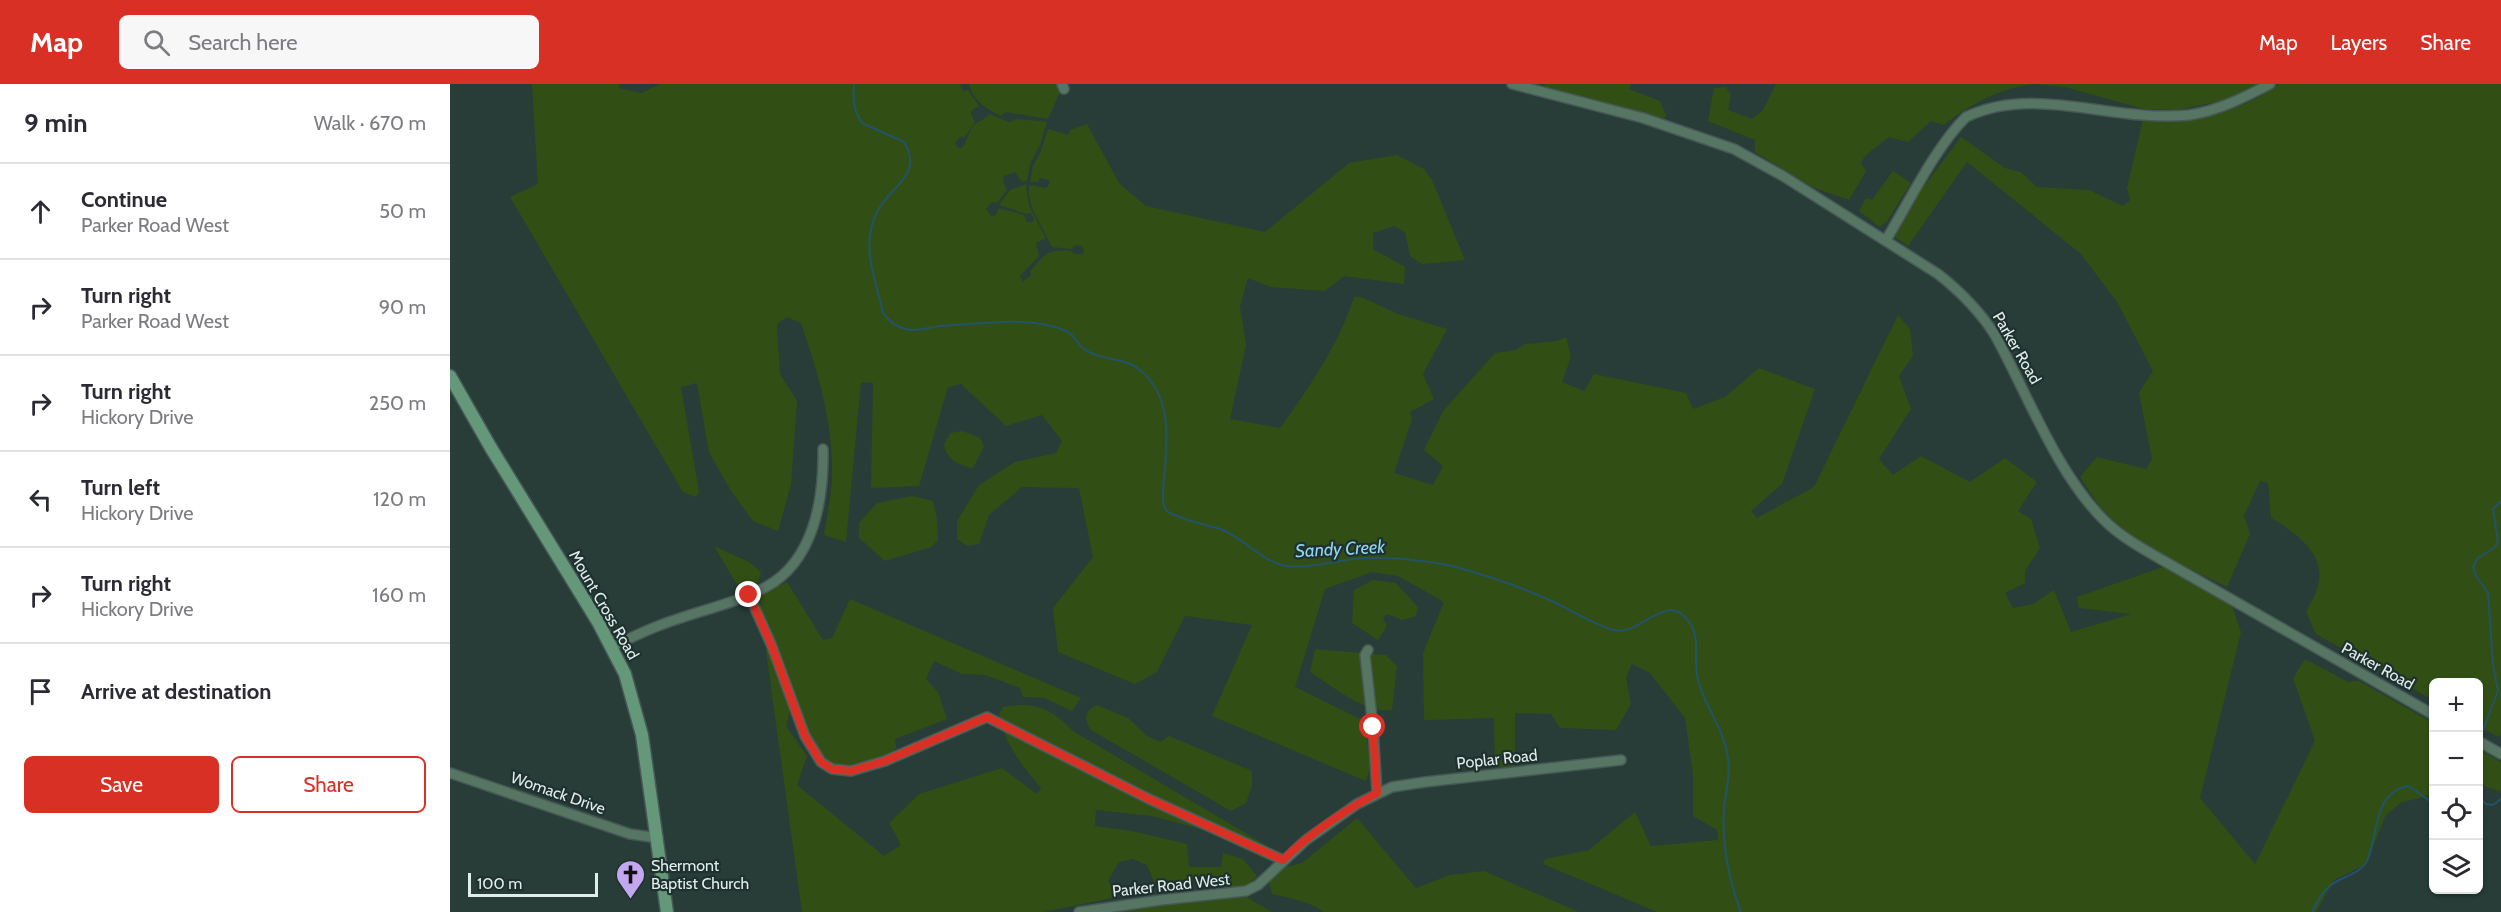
<!DOCTYPE html>
<html lang="en">
<head>
<meta charset="utf-8">
<style>
  :root { --surface:#fff; --page:#f7f7f7; --text:#2b2b33; --muted:#7c7c81; --line:#e1e1e2; --accent:#d93025 }
  body { margin:0; font-family:Cabin,sans-serif; background:var(--page); color:var(--text) }
  .controls { position:absolute; right:18px; bottom:18px; display:grid; overflow:hidden; border-radius:9px; box-shadow:0 2px 4px #0004 }
  .controls button { width:54px; height:54px; display:grid; place-items:center; padding:0; border:0; border-bottom:2px solid var(--line); background:var(--surface); color:var(--text); font:30px sans-serif }
  .scale { position:absolute; left:18px; bottom:15px; width:130px; box-sizing:border-box; padding-left:6px; border:3px solid #e1edeb; border-top:0; font-size:16px; line-height:21px; white-space:nowrap; color:#e1edeb; -webkit-text-stroke:4px #1e312e; paint-order:stroke }
  .stop { position:absolute; width:18px; height:18px; margin:-14px; border:4px solid #d93025; border-radius:50%; background:#fff }
  .stop.end { background:#d93025; border-color:#fff; box-shadow:0 2px 6px #0008 }
  .list { margin:0; padding:0; list-style:none }
  h2 { display:flex; justify-content:space-between; align-items:center; height:78px; margin:0; padding:0 24px; font-size:26px }
  h2 small { font-size:20px; font-weight:400; color:var(--muted) }
  .list li { display:grid; grid-template-columns:39px 1fr auto; gap:18px; align-items:center; box-sizing:border-box; height:96px; padding:0 24px; border-top:2px solid var(--line) }
  .list b { display:block; font-size:22px; white-space:nowrap }
  .list p { margin:0; font-size:20px; white-space:nowrap; color:var(--muted) }
  .list em { font-size:20px; font-style:normal; color:var(--muted) }
  .actions { display:flex; gap:12px; padding:18px 24px }
  .actions a { flex:1; padding:14px 0; border:2px solid var(--accent); border-radius:9px; text-align:center; font-size:21px; color:var(--accent) }
  .actions .main { background:var(--accent); color:#fff }
  .icon { flex:none; width:33px; height:33px; fill:none; stroke:currentColor; stroke-width:2; stroke-linecap:round; stroke-linejoin:round }
  .map { position:relative; flex:none; width:2051px; height:828px; overflow:hidden }
  header { display:flex; align-items:center; gap:36px; box-sizing:border-box; height:84px; padding:0 30px; background:var(--accent); color:#fff }
  header strong { font-size:28px }
  nav { display:flex; gap:33px; margin-inline-start:auto; font-size:21px }
  .search { width:420px; height:54px; background:var(--page); display:flex; align-items:center; gap:15px; box-sizing:border-box; padding:0 21px; border-radius:9px; color:var(--muted); font-size:22px }
  main { display:flex }
  aside { flex:1; background:var(--surface) }
  .map>svg:first-child { display:block }
  .green { fill:#314f14 }
  .lines { fill:none; stroke-linecap:round; stroke-linejoin:round }
  .stream { stroke:#225369; stroke-width:2 }
  .street-casing { stroke:#465855; stroke-width:12 }
  .secondary-casing { stroke:#465855; stroke-width:15 }
  .street { stroke:#567562; stroke-width:9 }
  .secondary { stroke:#649879; stroke-width:12 }
  .route { stroke:#d93025; stroke-width:8 }
  .labels { text-anchor:middle; dominant-baseline:central; stroke-width:4.5; stroke-linejoin:round; paint-order:stroke }
  .street-label { font-size:16px; fill:#e1edeb; stroke:#1e312e }
  .poi-label { font-size:16px; fill:#e1edeb; stroke:#1e312e; text-anchor:start }
  .water-label { font-size:18px; font-style:italic; fill:#91d5f5; stroke:#1e312e }
</style>
</head>
<body>
<header>
<strong>Map</strong>
<div class="search"><svg class="icon" aria-label="search" viewBox="0 0 24 24"><circle cx="10" cy="10" r="6"/><path d="M15 15l6 6"/></svg>Search here</div>
<nav><a>Map</a><a>Layers</a><a>Share</a></nav>
</header>
<main>
<aside>
<h2>9 min<small>Walk · 670 m</small></h2>
<ul class="list">
<li><svg class="icon" aria-label="ahead" viewBox="0 0 24 24"><path d="M12 20V5M6 11l6-6 6 6"/></svg><div><b>Continue</b><p>Parker Road West</p></div><em>50 m</em></li>
<li><svg class="icon" aria-label="right" viewBox="0 0 24 24"><path d="M7 20v-9h11M14 6l5 5-5 5"/></svg><div><b>Turn right</b><p>Parker Road West</p></div><em>90 m</em></li>
<li><svg class="icon" aria-label="right" viewBox="0 0 24 24"><path d="M7 20v-9h11M14 6l5 5-5 5"/></svg><div><b>Turn right</b><p>Hickory Drive</p></div><em>250 m</em></li>
<li><svg class="icon" aria-label="left" viewBox="0 0 24 24"><path d="M17 20v-9H6M10 6l-5 5 5 5"/></svg><div><b>Turn left</b><p>Hickory Drive</p></div><em>120 m</em></li>
<li><svg class="icon" aria-label="right" viewBox="0 0 24 24"><path d="M7 20v-9h11M14 6l5 5-5 5"/></svg><div><b>Turn right</b><p>Hickory Drive</p></div><em>160 m</em></li>
<li><svg class="icon" aria-label="arrive" viewBox="0 0 24 24"><path d="M6 21V4h12l-3 4 3 4H6"/></svg><div><b>Arrive at destination</b></div></li>
</ul>
<div class="actions"><a class="main">Save</a><a>Share</a></div>
</aside>
<div class="map">
<svg width="2051" height="828" viewBox="0 0 2051 828">
  <rect width="100%" height="100%" fill="#283c38"/>
  <path class="green" d="M82,0H169V4L191,9L211,0H510L513,7L518,6L529,22L522,26L521,30L525,38L514,54L511,52L505,59L508,64H512C517,58 518,49 523,42C528,37 535,36 539,30L559,38L568,35L597,38L590,61L580,80L577,97H571L565,88L554,92L553,97L557,106L547,119L542,118L536,125L541,132L546,131L549,124L574,131L577,138H582L584,135L581,129L576,130L549,121L560,106L576,100L579,122L596,154L586,159L589,172L570,192L573,198L581,191L580,187C596,170 596,165 622,167L624,170H633L634,167L632,162L625,161L622,165L602,163L582,124L579,111V101L596,104L600,99L599,96L590,94L588,98H580L583,82L591,67L598,45L618,51L620,46L637,40L669,99L696,122L815,148L899,79L947,71L974,85L982,96L1015,176L972,180L960,172L955,148L944,142L923,149V165L955,183L954,200L894,192L875,207L821,203L798,194L790,222L796,261L780,335L830,344C859,304 889,260 904,213H911L948,230L997,245L973,290L984,315L960,328L962,335L944,389L983,401L993,382L974,366L994,326L1045,269L1066,266L1075,260L1107,257L1116,253L1121,273L1112,298L1134,307L1144,290L1236,309L1243,325L1275,313L1309,284L1365,305L1332,400L1301,427L1307,434L1364,403L1448,231L1460,245L1463,272L1449,292L1461,325L1429,375L1443,391L1471,372L1520,398L1555,374L1587,398L1568,427L1581,435L1590,464L1575,487V499L1555,509L1563,524L1583,520L1604,506L1621,548L1681,530L1629,524L1627,513L1713,483L1781,519L1791,548L1750,714L1805,780L1865,657L1843,594L1855,575L1898,598L1909,597L1983,639V711L1952,718L1936,731L1916,780L1884,796L1866,828H1207L1093,780L1095,775L1139,766L1185,728L1201,762L1268,756L1267,746L1243,732V690L1235,634L1200,589L1182,580L1176,594L1181,620L1166,646L1110,644L1101,630L1065,629V682L1045,684L1044,634L974,636L973,569L994,518L948,492L922,488L875,505L845,603L914,637L921,680L916,697L762,632L802,541L735,532L707,588L685,600L608,568L603,524L643,473L629,404L572,403L539,431L529,460L517,462L507,455V437L529,401L565,378L606,369L612,357L592,331L556,342L511,300L498,303L469,402L421,404L423,299L411,298L396,458L374,451C377,431 382,410 382,390C383,338 368,288 351,239L337,233L327,240L330,290L347,317L341,401L328,447L303,437L281,407L259,368L247,299L231,303L249,408L246,413L233,408L60,113L88,100Z
    M519,0H606L610,8L598,35L556,28L551,32C537,25 523,17 519,0Z
    M1095,0H1181L1179,5L1210,17L1216,31L1214,35L1095,3Z
    M1326,0H1585C1550,4 1521,20 1494,41L1481,37L1458,58L1439,53L1415,72L1411,79L1416,87L1399,116L1362,103L1305,68V56L1258,37L1264,4L1276,3L1281,11L1278,26L1302,35L1313,26Z
    M1586,0H1810L1771,17L1727,26L1694,25L1615,3Z
    M1829,0H2051V650L2048,653L2029,642L2028,598H1984L1983,616L1866,550L1856,528C1860,520 1866,511 1868,502C1877,470 1845,448 1821,434L1818,399L1810,397L1794,432L1800,450L1777,503C1734,482 1684,460 1651,424C1643,414 1637,403 1630,393L1647,373L1696,385L1702,375L1689,309L1703,287L1667,218L1631,170L1517,78L1458,162L1445,153L1471,106L1511,53L1555,84L1571,88L1587,103L1639,106L1673,122L1680,116L1677,104L1694,31C1706,33 1720,36 1732,35C1764,35 1803,19 1829,0Z
    M1443,87L1461,99L1437,137L1430,143L1409,127L1416,114L1422,116Z
    M513,347L530,354L534,362L523,384C508,381 497,376 494,361L500,349Z
    M462,412L483,417L487,435L488,456L481,463L435,477L409,454V439L427,419Z
    M264,462L299,478L311,488L307,502L300,506L286,499Z
    M923,496L946,499L968,523L966,532L952,536L937,530L933,534L937,542L928,556L902,539L904,506Z
    M337,498L373,556L382,554L400,515L631,614L622,627L594,614L573,613L570,604L535,591L512,590L484,577L476,595L488,608L497,635L445,655L446,664C427,680 393,693 371,674C365,669 362,660 358,654L306,519L311,510Z
    M319,565L340,626L336,642L357,672L347,701L434,772L451,761L439,739L469,710L552,684L587,710L591,704C571,680 555,661 549,630L553,623C585,617 602,625 623,647L824,766L817,776L754,746L702,732L646,726L645,742L682,747L737,760L739,783H771L773,769L793,775L807,792L795,804L776,805L767,796L705,800L697,781L683,775L669,778L658,797L665,808L662,814L594,828H352L316,567Z
    M865,565L936,571L947,582L942,626C914,630 883,602 860,588Z
    M647,621L678,634L697,652L710,658L719,652L802,687V702L796,719L781,727L641,646C633,635 635,626 647,621Z
    M2028,665L2051,678V708L2029,700Z
    M907,734L966,804L1000,791L1034,787L1129,828H874C858,817 840,814 822,810L819,798L832,784L852,779Z
    M795,812L822,828H656L719,818Z"/>
  <g class="lines">
    <path class="stream" d="M404,0C403,14 403,30 414,40L454,58C474,91 442,101 428,126C411,157 423,189 431,220C434,230 429,224 436,233C442,240 452,245 462,246C471,246 482,243 491,242C528,240 581,231 616,247C625,251 628,262 637,267C651,276 672,274 686,283C742,321 701,413 717,427C725,434 761,442 773,446C796,456 814,479 837,482C859,484 881,478 903,475C932,472 978,476 1006,483C1039,492 1073,504 1104,518C1123,527 1144,541 1164,546C1192,553 1218,502 1241,541C1250,556 1244,576 1247,592C1253,621 1275,645 1278,675C1281,692 1275,709 1274,726C1272,760 1279,796 1291,828
      M2032,649L2048,607L2043,581L2038,509L2026,492L2023,483L2028,474L2044,464L2048,458L2043,425L2051,417
      M2028,711L2036,720L2043,721L2051,715
      M1862,828C1867,818 1872,808 1881,801C1892,792 1912,790 1918,775C1928,749 1924,707 1959,702L1984,720"/>
    <defs>
      <path id="street" d="M612,0L614,5
        M1062,0L1193,34L1284,65L1333,92L1488,190C1511,208 1529,226 1545,251C1577,309 1607,390 1654,436C1671,453 1693,465 1714,477L1984,631
        M1436,156C1458,120 1486,62 1516,33C1586,0 1662,39 1739,31C1768,27 1795,13 1820,0
        M299,511L321,560L355,652L371,678L382,685L401,687L435,677L537,633L699,715L833,776
        M161,563C177,556 192,548 208,542C243,528 282,521 316,503C364,477 374,415 373,365
        M918,566L915,571L923,643L927,709
        M2028,657L2051,670
        M0,689L180,750L208,754
        M629,828L711,816L796,807L808,801L856,756L907,720L942,703L975,698L1171,676"/>
      <path id="secondary" d="M0,292L41,364L148,538L175,590L192,651L217,828"/>
    </defs>
    <use href="#street" class="street-casing"/>
    <use href="#secondary" class="secondary-casing"/>
    <use href="#street" class="street"/>
    <use href="#secondary" class="secondary"/>
  </g>
  <g class="lines">
    <path class="route" d="M299,511L321,560L355,652L371,678L382,685L401,687L435,677L537,633L699,715L833,776C860,749 894,727 927,709L923,643"/>
  </g>
  <defs>
    <symbol id="church-pin" viewBox="-11 -11 22 30"><path d="M0 17L-7.5 6A9.5 9.5 0 1 1 7.5 6Z" fill="#c4a7f1" stroke="#1e312e"/><path d="M-1.2-6h2.4v3.5h3.3v2.4h-3.3V6h-2.4V-.1h-3.3v-2.4h3.3Z" fill="#111"/></symbol>
  </defs>
  <g fill-rule="evenodd">
    <use href="#church-pin" x="164" y="774" width="33" height="45"/>
  </g>
  <g class="labels">
    <g class="street-label">
      <text transform="translate(1567 264) rotate(60)">Parker Road</text>
      <text transform="translate(154 521) rotate(60)">Mount Cross Road</text>
      <text transform="translate(1928 582) rotate(29)">Parker Road</text>
      <text transform="translate(1047 675) rotate(-6)">Poplar Road</text>
      <text transform="translate(108 709) rotate(19)">Womack Drive</text>
      <text transform="translate(721 801) rotate(-6)">Parker Road West</text>
    </g>
    <g class="poi-label">
      <text x="201" y="781">Shermont<tspan x="201" dy="18">Baptist Church</tspan></text>
    </g>
    <g class="water-label">
      <text transform="translate(890 465) rotate(-3)">Sandy Creek</text>
    </g>
  </g>
</svg>
<div class="controls">
<button>+</button>
<button>−</button>
<button><svg class="icon" aria-label="locate" viewBox="0 0 24 24"><circle cx="12" cy="12" r="6"/><path d="M12 2v4M12 18v4M2 12h4M18 12h4"/></svg></button>
<button><svg class="icon" aria-label="layers" viewBox="0 0 24 24"><path d="M12 4l9 5-9 5-9-5zM3 14l9 5 9-5"/></svg></button>
</div>
<div class="scale">100 m</div>
<div class="stop" style="left:923px;top:643px"></div>
<div class="stop end" style="left:299px;top:511px"></div>
</div>
</main>
</body>
</html>
